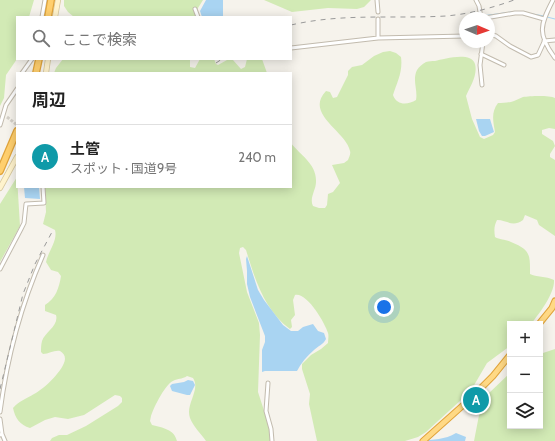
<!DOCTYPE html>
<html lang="ja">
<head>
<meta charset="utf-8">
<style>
  :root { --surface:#fff; --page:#f2f2f2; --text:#222; --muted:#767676; --line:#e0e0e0; --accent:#fc3f1d }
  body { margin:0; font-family:Cabin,"Noto Sans JP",sans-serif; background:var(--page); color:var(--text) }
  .controls { position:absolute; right:12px; bottom:12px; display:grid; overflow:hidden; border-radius:0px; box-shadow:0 2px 10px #0003 }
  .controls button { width:36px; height:36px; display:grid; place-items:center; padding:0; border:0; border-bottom:1px solid var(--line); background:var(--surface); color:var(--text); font:20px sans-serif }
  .compass { position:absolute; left:459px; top:12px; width:36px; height:36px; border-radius:50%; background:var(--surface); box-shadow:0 2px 10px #0003; rotate:92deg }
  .you { position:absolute; left:384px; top:307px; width:14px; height:14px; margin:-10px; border:3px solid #fff; border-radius:50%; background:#1a73e8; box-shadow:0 0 0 6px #1a73e833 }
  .badge { display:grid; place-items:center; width:26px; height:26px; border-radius:50%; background:var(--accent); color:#fff; font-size:13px; font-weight:700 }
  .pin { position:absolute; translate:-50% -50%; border:2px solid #fff; box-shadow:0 1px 4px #0006 }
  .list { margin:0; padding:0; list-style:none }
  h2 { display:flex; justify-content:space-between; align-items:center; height:52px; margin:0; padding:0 16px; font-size:17px }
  h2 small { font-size:13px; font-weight:400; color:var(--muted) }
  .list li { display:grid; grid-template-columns:26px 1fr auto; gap:12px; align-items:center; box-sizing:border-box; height:64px; padding:0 16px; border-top:1px solid var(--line) }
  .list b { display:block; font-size:15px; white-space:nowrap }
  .list p { margin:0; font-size:13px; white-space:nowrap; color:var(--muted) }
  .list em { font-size:13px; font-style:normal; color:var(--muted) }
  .icon { flex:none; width:22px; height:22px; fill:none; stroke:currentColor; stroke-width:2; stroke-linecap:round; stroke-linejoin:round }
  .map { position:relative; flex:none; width:555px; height:441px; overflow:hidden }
  .search { position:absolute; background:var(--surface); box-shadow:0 2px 10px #0003; left:16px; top:16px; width:276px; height:44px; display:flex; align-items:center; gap:10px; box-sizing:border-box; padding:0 14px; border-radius:0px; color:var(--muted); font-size:15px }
  .panel { position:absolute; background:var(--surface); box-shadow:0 2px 10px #0003; left:16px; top:72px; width:276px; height:116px; border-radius:0px }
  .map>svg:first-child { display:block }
  .green { fill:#d2eab5 }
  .water { fill:#a9d4f2 }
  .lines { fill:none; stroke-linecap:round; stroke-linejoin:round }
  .stream { stroke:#a9d4f2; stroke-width:1 }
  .minor-tunnel { stroke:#d4d0c8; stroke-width:3; stroke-dasharray:3 1.5; stroke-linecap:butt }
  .minor-casing { stroke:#c2bbae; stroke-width:5 }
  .secondary-casing { stroke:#d6c79b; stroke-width:6 }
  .trunk-casing { stroke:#e0a43c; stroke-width:7 }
  .motorway-casing { stroke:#e0a43c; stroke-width:8 }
  .minor { stroke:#fff; stroke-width:3 }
  .secondary { stroke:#fff3cd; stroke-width:4.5 }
  .trunk { stroke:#ffd985; stroke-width:5 }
  .motorway { stroke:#ffcf6e; stroke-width:5.5 }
  .rail { stroke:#9a9a9a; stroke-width:1; stroke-dasharray:5 5; stroke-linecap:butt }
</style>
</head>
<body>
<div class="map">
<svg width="555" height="441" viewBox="0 0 555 441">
  <rect width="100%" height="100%" fill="#f6f3ec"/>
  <path class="green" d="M0,0H34L29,17H17V59L6,75L4,98L0,106Z
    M64,0H203L198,8L196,17H74L68,12L64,6Z
    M264,0H371L364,7L357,9L328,8L292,12Z
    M390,51L396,53L401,57C403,72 397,82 393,95C397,106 408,105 416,100C418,90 412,80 417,70C419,67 422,64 426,62C429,61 432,61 435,61C444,59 471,51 475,64C478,75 470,87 466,96L472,119L480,137L484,139L493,135L495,132C493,121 491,112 498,103C503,103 508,103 514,101C517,100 520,98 523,97C530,96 549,95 555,98V129L549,128L542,130V134L553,141L555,146L550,154V157L555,160V236L539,225L537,220L525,215L523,220C512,228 508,220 497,220C494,226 494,230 495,237C500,240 505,239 511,242C531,250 530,255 530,274C536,277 546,276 554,280C555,293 539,314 531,324H510V346L487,363L473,387L461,400L426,432L418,437L405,441H317L309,404L310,394L302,369V364L311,355L321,349L328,343C328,340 329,336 328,333C325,323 307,292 295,295L293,300L295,315L291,320L292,327L290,329C264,310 255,279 246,250L243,247L240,248L239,253L247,292L259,323L260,335L258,392L269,426L270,441H206C201,434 193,426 190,418C185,404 201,390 193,378L187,376C183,379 180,378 175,380C166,382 154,407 151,416L150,421L152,425C163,428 174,429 177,441H50L52,438L59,435H67L86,426L118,406L122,402V398L120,396L115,395L84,415L68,419L55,417L45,420L30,428C20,425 15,418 13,408C19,401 26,399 34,394C44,389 64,370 65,359C65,355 63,353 60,351C54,350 49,354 43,354L41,352C41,348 41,345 42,341C45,332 59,326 56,315L45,311V305C56,298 59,288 61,276L58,272L51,270L46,262C48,252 58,240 55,230L43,224L46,212L45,187H291V143C300,155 317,164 316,182C316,190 309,198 313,206L319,208H325L327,205L328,194L333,192L340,183L332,165L344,163L348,160C349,157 351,154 350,151C346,131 304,114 326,91L330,92L333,98L337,97L348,75V71L352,67L362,65L374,56L383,52Z
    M63,59H194L190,60V67L195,68L200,59H214L216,64L218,65L227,60H233L241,69L245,67L247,59H262L267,73H54L56,68Z
    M17,177L20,226L0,262V204Z
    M555,349V441H474L480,410L488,394L510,373V426H540V354Z"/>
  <path class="water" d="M206,0H223V17H202L200,11Z
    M476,119H490L494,132L485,136H482L479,131Z
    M24,187H39L40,199L25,198Z
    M247,256L258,290L264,300L283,325L291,331H298L303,327L313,324L318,331L324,333L326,339C323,345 318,346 314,350C307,356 301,363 297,371H265L262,372V350L265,342V336L250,297L247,284V271L246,259Z
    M188,380L193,381L195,385L190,395H187L172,391L170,386L172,384L184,382Z
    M456,433L466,437L465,441H421C433,439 445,440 456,433Z"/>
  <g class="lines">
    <path class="stream" d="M527,13L544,16
      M482,16L511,12H520
      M547,17L555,19"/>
    <path class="minor-tunnel" d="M7,117L17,125"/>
    <defs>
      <path id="minor" d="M377,0L378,12
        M476,0L479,6L481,18
        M553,0C540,25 537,34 555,58
        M195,9L198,17
        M42,17L45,0
        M485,18L515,13H523L544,19
        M489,34L496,36L510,46L531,57L538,55L544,42
        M378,38V19
        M544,41L555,40
        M291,48L378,38L465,36
        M481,54L504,65
        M22,73L32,59
        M482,85L480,65L483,42
        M0,125L6,105L17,89
        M0,269L21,229L24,223L26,204L44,203L43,187
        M268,383L266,411L271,429L272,441
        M0,412C7,358 21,305 43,255
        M0,419L2,434
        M0,435L2,434L5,441"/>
      <path id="secondary" d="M55,17L58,0
        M46,73L48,59
        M0,188L17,157"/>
      <path id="trunk" d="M539,324L552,308L555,301
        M423,441L469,400L493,376L510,355"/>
      <path id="motorway" d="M48,17L51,0
        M36,73L39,59
        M0,171L17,131"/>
    </defs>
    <use href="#minor" class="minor-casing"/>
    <use href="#secondary" class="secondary-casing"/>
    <use href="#trunk" class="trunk-casing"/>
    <use href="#motorway" class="motorway-casing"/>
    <use href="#minor" class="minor"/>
    <use href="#secondary" class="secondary"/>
    <use href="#trunk" class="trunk"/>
    <use href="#motorway" class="motorway"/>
    <path class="rail" d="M291,25C343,13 393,19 446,16C469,14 492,8 514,0
      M216,63L222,59
      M0,389L23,294L35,264L52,232"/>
  </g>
</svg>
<div class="controls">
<button>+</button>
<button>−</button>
<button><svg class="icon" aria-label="layers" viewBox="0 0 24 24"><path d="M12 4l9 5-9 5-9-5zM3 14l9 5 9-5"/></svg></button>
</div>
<svg class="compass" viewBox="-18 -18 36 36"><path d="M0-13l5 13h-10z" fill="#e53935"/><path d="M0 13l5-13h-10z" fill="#767676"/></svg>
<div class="you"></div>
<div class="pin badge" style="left:476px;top:400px;background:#0f9aa8">A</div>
<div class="search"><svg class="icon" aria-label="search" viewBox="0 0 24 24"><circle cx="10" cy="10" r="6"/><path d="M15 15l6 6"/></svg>ここで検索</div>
<section class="panel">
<h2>周辺<small></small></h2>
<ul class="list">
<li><span class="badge" style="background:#0f9aa8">A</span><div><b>土管</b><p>スポット · 国道9号</p></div><em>240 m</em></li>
</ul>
</section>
</div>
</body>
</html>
